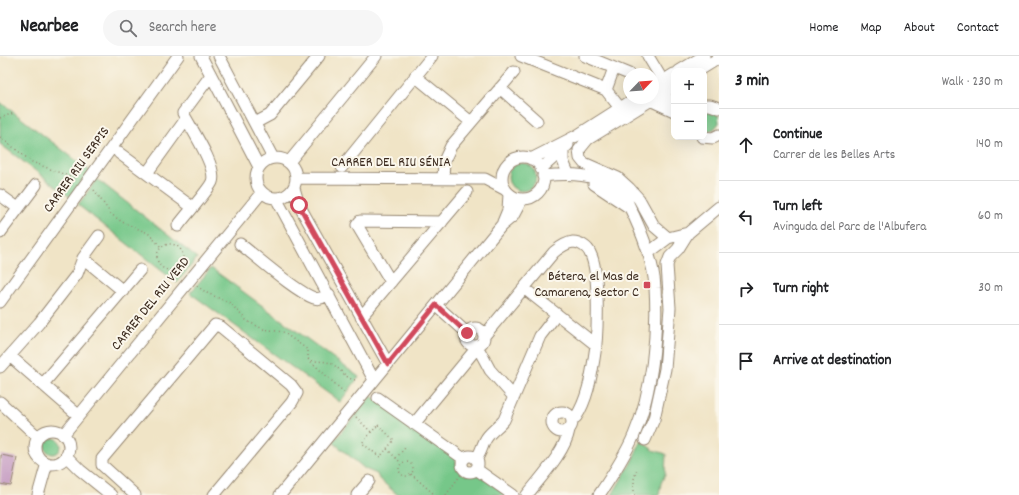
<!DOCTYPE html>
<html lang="en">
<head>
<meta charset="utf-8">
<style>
  :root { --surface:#fff; --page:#f6f6f6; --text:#202124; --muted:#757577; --line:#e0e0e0 }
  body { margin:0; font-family:Dekko,sans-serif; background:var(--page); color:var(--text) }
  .controls { position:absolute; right:12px; top:12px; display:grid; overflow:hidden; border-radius:8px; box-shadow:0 4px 16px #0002 }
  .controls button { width:36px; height:36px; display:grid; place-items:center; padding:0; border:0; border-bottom:1px solid var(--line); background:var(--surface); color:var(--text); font:20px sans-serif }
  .compass { position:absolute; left:623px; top:12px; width:36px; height:36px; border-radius:50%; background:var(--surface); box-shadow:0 4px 16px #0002; rotate:65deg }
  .stop { position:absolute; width:12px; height:12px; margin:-9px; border:3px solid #d1495b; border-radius:50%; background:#fff }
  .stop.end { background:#d1495b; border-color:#fff; box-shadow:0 1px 4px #0008 }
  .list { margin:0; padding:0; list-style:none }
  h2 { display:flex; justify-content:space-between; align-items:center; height:52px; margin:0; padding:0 16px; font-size:17px }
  h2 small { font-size:13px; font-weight:400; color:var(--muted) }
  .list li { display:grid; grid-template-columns:26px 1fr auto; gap:12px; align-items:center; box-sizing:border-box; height:72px; padding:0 16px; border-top:1px solid var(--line) }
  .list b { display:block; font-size:15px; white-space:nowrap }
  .list p { margin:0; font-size:13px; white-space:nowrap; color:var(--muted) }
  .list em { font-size:13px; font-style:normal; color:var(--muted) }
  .icon { flex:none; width:22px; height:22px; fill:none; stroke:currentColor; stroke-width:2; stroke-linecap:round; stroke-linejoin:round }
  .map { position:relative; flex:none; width:719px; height:439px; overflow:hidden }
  header { display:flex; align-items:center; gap:24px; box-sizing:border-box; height:56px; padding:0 20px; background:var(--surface); border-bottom:1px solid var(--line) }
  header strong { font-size:19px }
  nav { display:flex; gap:22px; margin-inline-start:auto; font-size:14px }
  .search { width:280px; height:36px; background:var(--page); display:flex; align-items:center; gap:10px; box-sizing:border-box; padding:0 14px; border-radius:22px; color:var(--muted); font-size:15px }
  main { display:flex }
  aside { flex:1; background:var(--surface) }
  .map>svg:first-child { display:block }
  .green { fill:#76c789; stroke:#587854 }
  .building { fill:#c59bc2 }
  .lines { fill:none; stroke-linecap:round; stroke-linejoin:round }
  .minor-casing { stroke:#968772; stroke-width:13 }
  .path { stroke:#968772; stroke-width:1.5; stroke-dasharray:1 3; stroke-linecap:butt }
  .minor { stroke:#fff; stroke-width:11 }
  .route { stroke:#d1495b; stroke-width:5 }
  .poi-dot { fill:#d1495b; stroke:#fbf7ec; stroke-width:1.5 }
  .labels { text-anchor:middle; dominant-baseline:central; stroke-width:4; stroke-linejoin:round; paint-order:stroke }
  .street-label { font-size:14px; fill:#3b2a1e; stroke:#fbf7ec }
  .poi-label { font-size:14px; fill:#3b2a1e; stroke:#fbf7ec; text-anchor:end }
</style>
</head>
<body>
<header>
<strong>Nearbee</strong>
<div class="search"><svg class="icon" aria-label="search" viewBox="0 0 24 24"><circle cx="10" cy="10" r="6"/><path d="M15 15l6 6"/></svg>Search here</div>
<nav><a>Home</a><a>Map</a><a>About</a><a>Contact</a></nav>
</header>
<main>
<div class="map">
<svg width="719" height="439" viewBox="0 0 719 439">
  <rect width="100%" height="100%" fill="#fbf7ec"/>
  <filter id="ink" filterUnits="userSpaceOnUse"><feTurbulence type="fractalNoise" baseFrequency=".025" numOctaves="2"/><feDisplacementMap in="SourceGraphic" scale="8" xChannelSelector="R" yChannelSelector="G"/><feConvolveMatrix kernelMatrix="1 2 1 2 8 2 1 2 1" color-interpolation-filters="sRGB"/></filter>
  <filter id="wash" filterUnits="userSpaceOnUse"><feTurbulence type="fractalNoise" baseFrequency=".012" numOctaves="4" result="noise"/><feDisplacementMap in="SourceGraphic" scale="16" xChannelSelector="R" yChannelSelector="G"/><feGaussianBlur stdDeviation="0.9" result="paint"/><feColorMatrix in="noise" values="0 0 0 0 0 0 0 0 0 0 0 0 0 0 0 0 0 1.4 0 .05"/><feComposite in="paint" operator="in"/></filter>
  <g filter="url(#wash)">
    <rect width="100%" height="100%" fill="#f0e4c6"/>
    <path class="green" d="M0,46L90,115L70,141L0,88Z
      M710,54L718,59L719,67L714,73L708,75L704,73V56Z
      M508 121a14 14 0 1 1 28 0a14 14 0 1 1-28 0Z
      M97,123L197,202L177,227L78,149Z
      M211,212L359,321L340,346L190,237Z
      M371,340L456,401C455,415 464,423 477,418L507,439H398L379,423L377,418L365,413L333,386Z
      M45 390a8 8 0 1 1 16 0a8 8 0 1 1-16 0Z
      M641,385L653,394L666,398L665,419L661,427L659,439H612L631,407Z"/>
    <g id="blocks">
      <path class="building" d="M1,399L17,402L11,430L0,428Z"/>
    </g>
  </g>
  <g filter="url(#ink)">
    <use href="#blocks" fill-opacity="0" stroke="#968772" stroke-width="1"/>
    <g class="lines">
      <defs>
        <path id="minor" d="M201,0L259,111
          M219,0L273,102
          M521,0L606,34L620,52
          M585,0L629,18
          M648,0L663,25
          M679,15L704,0
          M698,15L719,2
          M415,20L471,66
          M653,31L674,18
          M500,32L537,65
          M606,34L614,12
          M660,39L674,45
          M650,44L674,55
          M704,49H710L719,52
          M255,67L270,59L319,0
          M702,81L713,82L719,79
          M563,93V105L568,117
          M119,97L192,151
          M502 122a21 21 0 1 1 42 0a21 21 0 1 1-42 0Z
          M256 122a20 20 0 1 1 40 0a20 20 0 1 1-40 0Z
          M531,103L578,79L636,42
          M289,106L376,0
          M342,111L432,0
          M541,113L568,89
          M147,117L186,63
          M543,120C569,117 596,117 619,134C626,139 629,151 634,160C644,182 654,208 655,232C658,278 652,337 634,379C625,400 612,420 599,439
          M297,122L485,123L504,133
          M443,123L444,105L451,90L514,16
          M594,128L630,152
          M294,132L299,149L388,308
          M0,139L18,152
          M276,142L374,324
          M503,166L508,154L509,138
          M178,170C185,160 208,135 212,126C218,111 190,71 183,57L211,19
          M0,177L36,129
          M668,182L654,170L639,143L629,132L618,122L584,107L580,102L579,94L588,83L674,30
          M240,188C257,201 296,236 314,242C319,244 324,241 329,238
          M648,197L668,182L688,177L719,151
          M83,202L123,235
          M391,226L357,169L360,165L442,166
          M525,233L596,289
          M0,246L178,0
          M436,249L467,277
          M361,261L467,136
          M466 281a9 9 0 1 1 18 0a9 9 0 1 1-18 0Z
          M484,280L554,196C559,192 565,187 573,186C579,186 588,191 590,197C600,215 598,281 594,303C591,322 587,344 576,361L572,363
          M477,290L490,314L514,341
          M10,300L78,359
          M0,311L39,267L77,218L83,202L99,180
          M43,328L140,214
          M378,342L464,403
          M0,346L38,381
          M552 366a10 10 0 1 1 20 0a10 10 0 1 1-20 0Z
          M414,368L475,294L474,290
          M35 391a17 17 0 1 1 34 0a17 17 0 1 1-34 0Z
          M63,379L262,136
          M645,384L654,363L665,313L670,252L667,209L670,201L678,193L688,177
          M66,400L80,414L111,439
          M462 408a8 8 0 1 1 16 0a8 8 0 1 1-16 0Z
          M476,403C482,396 482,387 488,380C493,374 499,370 504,364L540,280L557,258
          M476,413L513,439
          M38,439L47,407
          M135,439L102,409V403L215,269L221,271L291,329L297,337L292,346L214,439
          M280,439L501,170L513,160L522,143
          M357,439L369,425
          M527,439C541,421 565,396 569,374"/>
      </defs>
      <use href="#minor" class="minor-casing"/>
      <path class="path" d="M0,62L14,57
        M0,81L32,106L76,123
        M94,134L111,158L122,166L148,177L162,192
        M157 201a13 13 0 1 1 26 0a13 13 0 1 1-26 0Z
        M176,213L181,219
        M197,230L207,237L230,247L247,265L263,273L283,276L308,294V303C317,307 323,304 330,307C340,311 345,324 357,324
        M308,303L346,338
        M356,361L371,376
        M378,369L394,384L380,401L362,387Z
        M387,393L401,407
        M396,402L405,392
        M399 413a7 7 0 1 1 14 0a7 7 0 1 1-14 0Z
        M411,418L435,439
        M446,439L462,417
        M634,439V423L637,413"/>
      <use href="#minor" class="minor"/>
    </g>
  </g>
  <g class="lines" filter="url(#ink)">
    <path class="route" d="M299,149L388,308L436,249L467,277"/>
  </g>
  <rect class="poi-dot" x="643" y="225" width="8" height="8" rx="2"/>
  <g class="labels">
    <g class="street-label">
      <text x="391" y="107">CARRER DEL RIU SÉNIA</text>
      <text transform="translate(77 114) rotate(-54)">CARRER RIU SERPIS</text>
      <text transform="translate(151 248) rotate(-51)">CARRER DEL RIU VERD</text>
    </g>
    <g class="poi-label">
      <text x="639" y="221">Bétera, el Mas de<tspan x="639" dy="16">Camarena, Sector C</tspan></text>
    </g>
  </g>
</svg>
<div class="controls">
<button>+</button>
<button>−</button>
</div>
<svg class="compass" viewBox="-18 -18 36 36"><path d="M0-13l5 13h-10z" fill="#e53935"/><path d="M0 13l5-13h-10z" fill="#757577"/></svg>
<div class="stop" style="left:299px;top:149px"></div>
<div class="stop end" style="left:467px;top:277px"></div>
</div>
<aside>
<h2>3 min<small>Walk · 230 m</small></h2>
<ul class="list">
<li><svg class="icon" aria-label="ahead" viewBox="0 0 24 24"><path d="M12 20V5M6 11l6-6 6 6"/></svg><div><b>Continue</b><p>Carrer de les Belles Arts</p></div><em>140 m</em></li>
<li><svg class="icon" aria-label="left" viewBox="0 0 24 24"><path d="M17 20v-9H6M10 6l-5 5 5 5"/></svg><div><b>Turn left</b><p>Avinguda del Parc de l'Albufera</p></div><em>60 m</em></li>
<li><svg class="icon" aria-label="right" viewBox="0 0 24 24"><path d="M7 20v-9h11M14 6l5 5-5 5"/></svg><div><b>Turn right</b></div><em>30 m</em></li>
<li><svg class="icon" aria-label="arrive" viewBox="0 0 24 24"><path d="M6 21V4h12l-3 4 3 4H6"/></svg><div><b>Arrive at destination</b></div></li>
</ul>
</aside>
</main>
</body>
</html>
